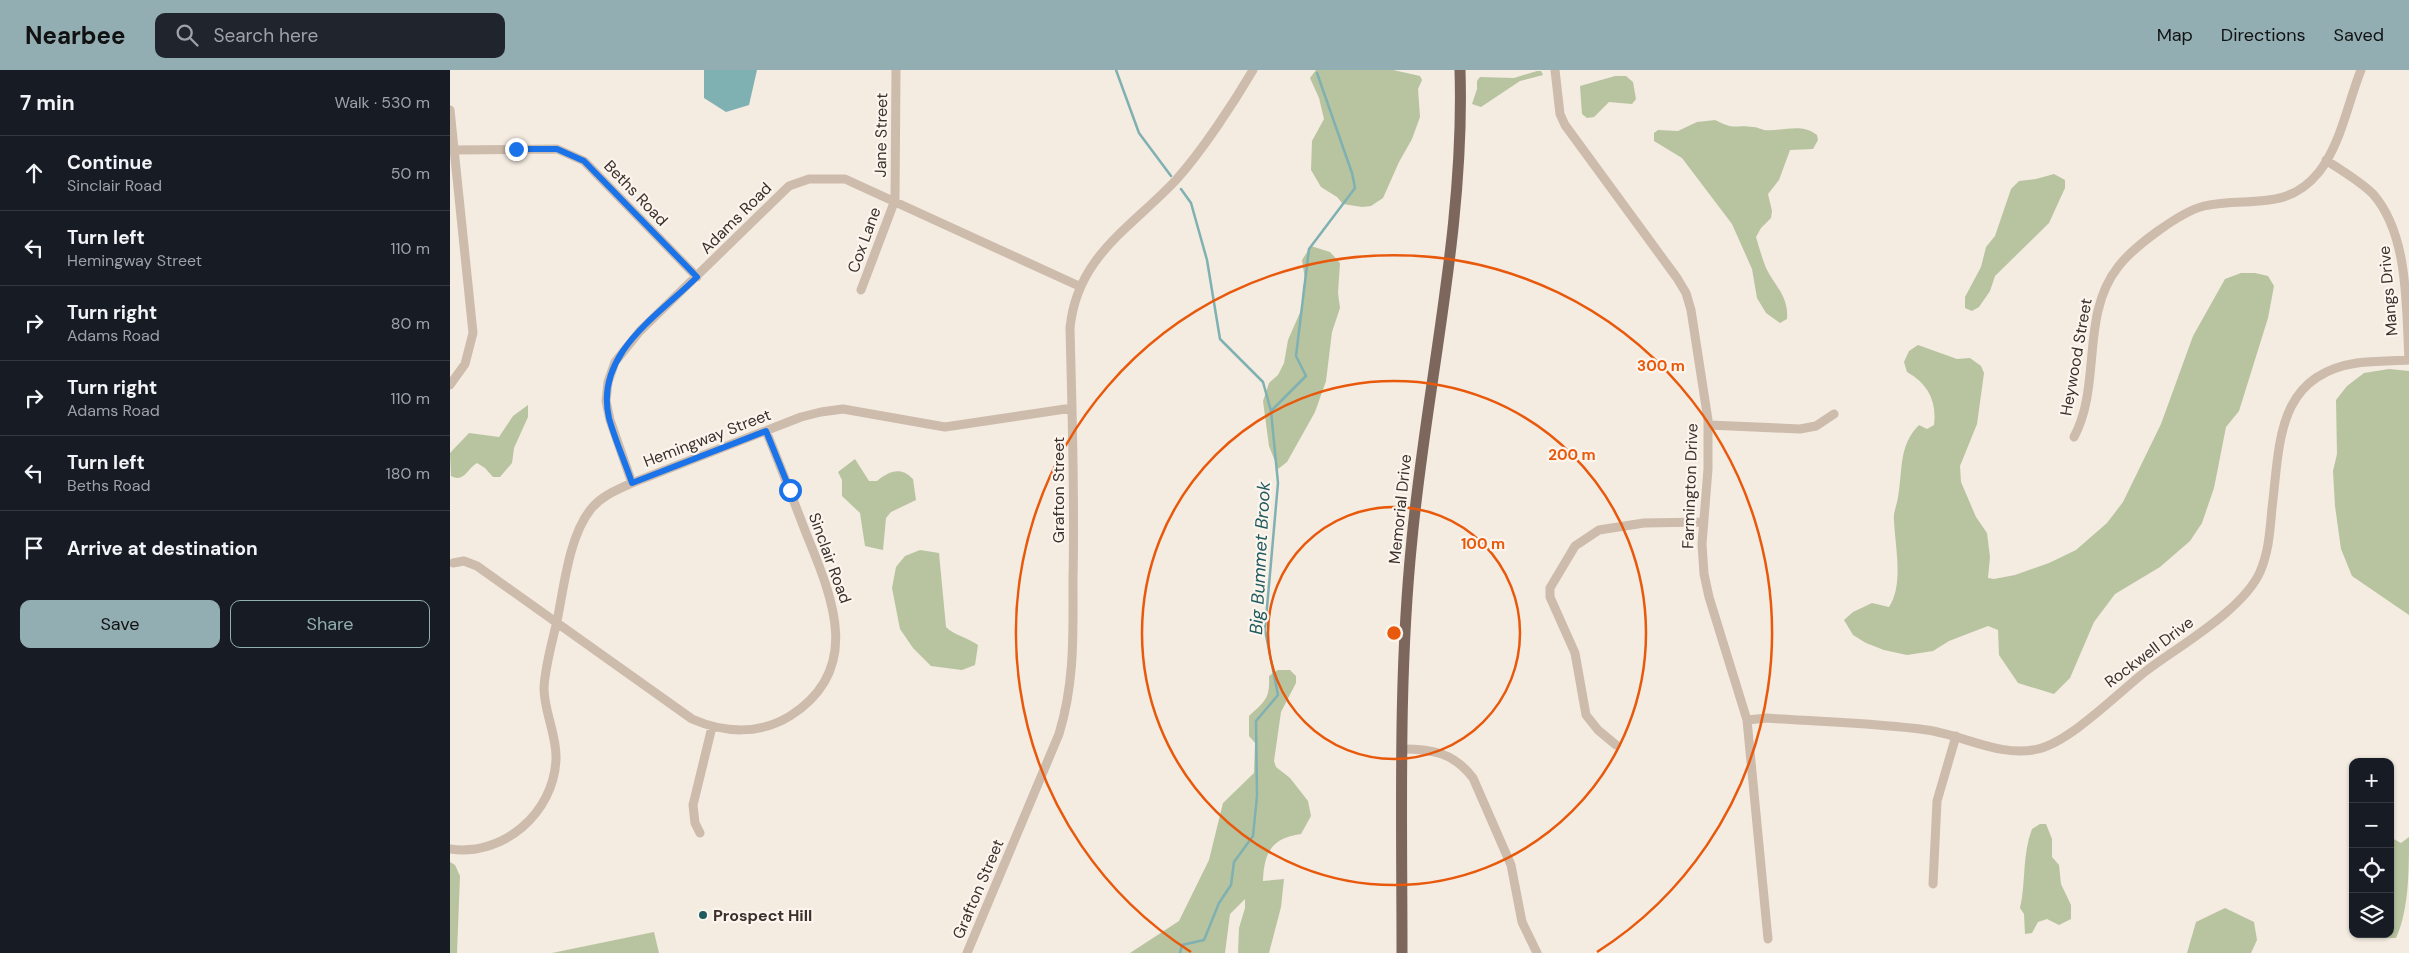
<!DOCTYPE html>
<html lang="en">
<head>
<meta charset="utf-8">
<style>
  :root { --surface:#171b24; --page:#20242c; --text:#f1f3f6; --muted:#9ea1a6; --line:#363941; --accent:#92aeb2 }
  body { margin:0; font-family:"DM Sans",sans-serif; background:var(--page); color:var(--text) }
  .controls { position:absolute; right:15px; bottom:15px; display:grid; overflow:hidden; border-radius:10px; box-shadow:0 1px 4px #0004 }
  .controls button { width:45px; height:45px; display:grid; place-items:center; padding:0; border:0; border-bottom:1px solid var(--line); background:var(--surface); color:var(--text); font:25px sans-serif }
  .stop { position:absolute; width:15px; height:15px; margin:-11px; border:4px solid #1a73e8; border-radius:50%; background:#fff }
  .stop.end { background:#1a73e8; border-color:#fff; box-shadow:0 1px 5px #0008 }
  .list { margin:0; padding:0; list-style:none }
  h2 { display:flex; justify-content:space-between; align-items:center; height:65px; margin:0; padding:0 20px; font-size:21px }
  h2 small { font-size:16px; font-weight:400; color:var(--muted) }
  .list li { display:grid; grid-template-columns:32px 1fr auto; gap:15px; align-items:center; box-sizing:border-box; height:75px; padding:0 20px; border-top:1px solid var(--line) }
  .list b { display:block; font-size:19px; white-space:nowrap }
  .list p { margin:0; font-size:16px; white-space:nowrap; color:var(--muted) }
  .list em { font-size:16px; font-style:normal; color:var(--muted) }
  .actions { display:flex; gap:10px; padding:15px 20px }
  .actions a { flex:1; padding:11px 0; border:1px solid var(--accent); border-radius:10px; text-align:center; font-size:18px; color:var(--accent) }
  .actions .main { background:var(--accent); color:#111 }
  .icon { flex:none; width:28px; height:28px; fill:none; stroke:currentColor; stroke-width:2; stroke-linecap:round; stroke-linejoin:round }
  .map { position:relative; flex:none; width:1959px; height:883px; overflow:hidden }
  header { display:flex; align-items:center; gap:30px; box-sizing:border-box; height:70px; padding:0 25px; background:var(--accent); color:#111 }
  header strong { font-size:24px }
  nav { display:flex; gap:28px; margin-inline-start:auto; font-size:18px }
  .search { width:350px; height:45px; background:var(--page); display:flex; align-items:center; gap:12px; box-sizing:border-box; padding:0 18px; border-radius:10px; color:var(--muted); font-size:19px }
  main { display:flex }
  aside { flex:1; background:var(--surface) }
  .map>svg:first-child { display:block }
  .green { fill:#b8c4a0 }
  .water { fill:#7fb0b2 }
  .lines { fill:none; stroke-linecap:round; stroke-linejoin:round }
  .stream { stroke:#7fb0b2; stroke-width:2.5 }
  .minor { stroke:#cdbbac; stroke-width:9 }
  .major { stroke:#7d675c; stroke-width:11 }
  .route { stroke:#1a73e8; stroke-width:6 }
  .ring { fill:none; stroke:#e8590c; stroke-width:2.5 }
  .poi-dot { fill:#1f5a5e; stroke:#fbf5ee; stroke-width:2 }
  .labels { text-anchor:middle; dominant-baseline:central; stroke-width:4.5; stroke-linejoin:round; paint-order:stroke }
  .street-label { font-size:16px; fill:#3b302b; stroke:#fbf5ee }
  .poi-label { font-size:16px; font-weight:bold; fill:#3b302b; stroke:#fbf5ee; text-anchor:start }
  .water-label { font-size:18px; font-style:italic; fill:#1f5a5e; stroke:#fbf5ee }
  .centre { fill:#e8590c; stroke:#fbf5ee; stroke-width:2.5 }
  .ring-label { font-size:15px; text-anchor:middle; font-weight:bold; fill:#e8590c; stroke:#fbf5ee; stroke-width:4.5; stroke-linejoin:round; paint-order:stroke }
</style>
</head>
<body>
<header>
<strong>Nearbee</strong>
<div class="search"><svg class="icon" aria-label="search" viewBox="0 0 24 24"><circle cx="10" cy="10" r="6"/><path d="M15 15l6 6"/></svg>Search here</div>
<nav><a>Map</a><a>Directions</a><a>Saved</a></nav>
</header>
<main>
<aside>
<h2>7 min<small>Walk · 530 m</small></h2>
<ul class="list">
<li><svg class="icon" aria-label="ahead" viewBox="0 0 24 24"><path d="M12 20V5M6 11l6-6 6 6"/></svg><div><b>Continue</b><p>Sinclair Road</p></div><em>50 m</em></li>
<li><svg class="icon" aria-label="left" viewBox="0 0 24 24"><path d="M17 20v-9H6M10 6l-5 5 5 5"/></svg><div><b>Turn left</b><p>Hemingway Street</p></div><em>110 m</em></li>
<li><svg class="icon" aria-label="right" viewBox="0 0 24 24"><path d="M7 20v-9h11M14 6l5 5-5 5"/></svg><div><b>Turn right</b><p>Adams Road</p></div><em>80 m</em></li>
<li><svg class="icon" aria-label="right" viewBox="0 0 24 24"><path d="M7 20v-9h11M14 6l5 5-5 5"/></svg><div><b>Turn right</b><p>Adams Road</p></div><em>110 m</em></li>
<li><svg class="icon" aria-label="left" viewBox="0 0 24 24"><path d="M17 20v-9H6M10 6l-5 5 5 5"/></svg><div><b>Turn left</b><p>Beths Road</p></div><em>180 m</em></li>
<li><svg class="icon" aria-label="arrive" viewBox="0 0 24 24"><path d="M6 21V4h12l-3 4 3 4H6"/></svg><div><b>Arrive at destination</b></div></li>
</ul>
<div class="actions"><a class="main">Save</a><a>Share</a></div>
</aside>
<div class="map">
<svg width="1959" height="883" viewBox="0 0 1959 883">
  <rect width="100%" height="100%" fill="#f4ebe1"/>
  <path class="green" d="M866,0H943L970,6L972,10L968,19L970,47L962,69L949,92L933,128L921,136L912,137L893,134L887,127L871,117L861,100L862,71L874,49L869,28L860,8Z
    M1087,1H1091L1093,5L1070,11L1031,37L1022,34L1027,19V11L1030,7L1064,8Z
    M1165,6H1176L1183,12L1186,29L1182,34L1159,32L1144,47L1137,48L1132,44L1130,16Z
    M1265,50C1286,61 1284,54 1303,57C1307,57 1310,59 1314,60C1333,62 1351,52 1367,65L1368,70L1363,79L1340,80L1329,110L1318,124L1322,141L1321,148L1311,158L1306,167C1309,177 1312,188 1316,198C1325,216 1339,227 1337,249L1330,253L1316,243L1307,228L1302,199L1282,154L1232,88L1204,71V63L1208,60L1228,61L1247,52Z
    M1604,104L1615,110V118L1599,153L1545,206L1540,221L1529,237L1522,241L1515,238V227L1531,197L1536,177L1545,166L1561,119L1569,111L1586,109Z
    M861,176L880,182L890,193L888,223L890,238L882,262L876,311L865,342L837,392L828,399L819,376L813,331L819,313L828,305L834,293L838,270L852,238L853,216L855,210L852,190Z
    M1791,203H1805L1818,206L1824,216L1818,248L1789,341L1776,357L1764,418L1752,453L1740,471L1710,497L1665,524L1644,552L1620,608L1604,624L1568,613L1549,585L1548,560L1538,556L1499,571L1483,581L1457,585L1434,580L1416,573L1403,565L1394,550L1403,542L1422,533L1439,537C1454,514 1445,477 1444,450C1443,443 1447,435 1448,427C1453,401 1448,376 1469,355L1477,359L1484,355C1487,331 1478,314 1457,302L1454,292L1459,281L1468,275L1507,289L1520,288L1531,296L1534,303L1527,354L1510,396L1511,412L1526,447L1537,463L1540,487L1538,508L1544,509L1565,505L1599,493L1626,480L1657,453L1673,432L1711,354L1743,266L1775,209Z
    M1939,299L1959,301V545L1902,506L1891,479L1885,436L1883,401L1887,384L1886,330L1897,316L1914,303Z
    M78,335V347L64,378L62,393L50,407H43L35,398L27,393C17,399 14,413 1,406L0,383L19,363L49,367L63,346Z
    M405,389L419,411H427C439,401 451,396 463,409L466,430L441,442L436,448L433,480L415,476L410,443L392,426V410L388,402Z
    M470,480L489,483L496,557C502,564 518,568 528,575L525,595L512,600L481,596L463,578L450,559L442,518L446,497L455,486Z
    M828,600H840L846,606V613L831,642L824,691L826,697L840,708L858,731L861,746L851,764C822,768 814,782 813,811L834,809L831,837L819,883H788L789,858L795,838V829L780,844L775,883H680L729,851L759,790L773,733L804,703L805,673L799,666V646C815,631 820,629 819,606Z
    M1590,754H1596L1602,769V787L1609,795L1611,814L1621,835V849L1609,855L1597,849L1588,852L1582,863L1575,864L1574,844L1570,838C1576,812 1572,785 1582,759Z
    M1940,767L1951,773L1959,767C1959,799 1959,841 1946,868H1935L1934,864H1940Z
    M0,792L5,795L10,806L7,883H0Z
    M1775,838L1804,852L1807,870L1801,883H1737L1746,852Z
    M204,862L209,883H102Z"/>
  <path class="water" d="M254,0H307L299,35L276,42L254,28Z"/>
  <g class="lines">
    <path class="stream" d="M666,0L689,63L721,106
      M731,119L741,133L757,190L770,269L813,312L821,341
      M730,883L732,875L754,870L769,833L781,815L784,792L803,766L807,726L806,651L828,625L815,560L828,413L821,341L856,306L846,286L859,179L905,118L902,103L867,3"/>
    <path class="minor" d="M1105,0L1110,44L1115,55L1227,208L1236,223L1241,240L1258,350V399L1252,474L1254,504L1259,527L1297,650L1318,869
      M0,40L23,263L15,294L0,315
      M4,80L107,79L134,91L247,207
      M1876,90C1892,101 1910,111 1923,124C1959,165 1956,237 1959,290
      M411,220L445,130L446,0
      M1259,355L1350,359L1366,356L1384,344
      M1624,367C1652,315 1630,245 1668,197C1683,177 1730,142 1754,136C1797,126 1836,143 1869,102C1891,74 1898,32 1911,0
      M182,413L160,350L156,331L158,312L165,292L190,261L339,116L359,109H395L629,216
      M3,493L14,491L27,496L242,649C274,663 309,665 340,646C414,599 382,527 356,463C343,429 330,395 316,361
      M1297,650L1317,648C1370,652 1425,653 1477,660C1513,665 1551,688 1588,679C1621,671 1668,623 1696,601C1729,576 1793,540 1810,502C1819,481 1820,460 1822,438C1830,374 1826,305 1907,293C1924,291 1942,291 1959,290
      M1166,675L1148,660L1136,645L1125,583L1100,527V518L1125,476L1149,460L1194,453L1254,452
      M952,679C983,679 1004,683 1023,708L1061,795L1072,852L1087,883
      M250,763L245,753L243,735L262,657
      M0,779C53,787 104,743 106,689C107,665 94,642 94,618C95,596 102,573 107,551C114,517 119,466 141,439C151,426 167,420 182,413L351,347L371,342L393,339L495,357L622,338
      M1483,814L1487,731L1506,666
      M517,883L609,664C625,612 623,563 623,509C625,425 622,342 620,258C627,186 681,158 726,110C752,81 783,34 803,0"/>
    <path class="major" d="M952,883C952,745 948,606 962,469C977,311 1015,159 1010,0"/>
  </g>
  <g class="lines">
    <path class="route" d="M66,79H107L134,91L247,207C208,246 144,284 159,348C165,370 175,392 182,413L316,361L340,420"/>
  </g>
  <g class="ring">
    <circle cx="944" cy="563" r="126"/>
    <circle cx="944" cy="563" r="252"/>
    <path d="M741 882A378 378 0 1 1 1147 882"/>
  </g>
  <circle class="poi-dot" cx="253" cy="845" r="5"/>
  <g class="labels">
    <g class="street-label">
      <text transform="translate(431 65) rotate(-89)">Jane Street</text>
      <text transform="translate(186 123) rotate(46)">Beths Road</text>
      <text transform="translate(286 148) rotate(-45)">Adams Road</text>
      <text transform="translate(414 170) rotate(-70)">Cox Lane</text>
      <text transform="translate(1938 221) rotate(-95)">Mangs Drive</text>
      <text transform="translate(1626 287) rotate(-80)">Heywood Street</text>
      <text transform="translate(257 368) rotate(-21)">Hemingway Street</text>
      <text transform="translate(1240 416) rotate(-88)">Farmington Drive</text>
      <text transform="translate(608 420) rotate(-90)">Grafton Street</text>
      <text transform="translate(950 439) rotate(-84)">Memorial Drive</text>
      <text transform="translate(380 488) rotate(70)">Sinclair Road</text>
      <text transform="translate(1699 582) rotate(-37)">Rockwell Drive</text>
      <text transform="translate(528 819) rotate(-67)">Grafton Street</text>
    </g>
    <g class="poi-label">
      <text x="263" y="845">Prospect Hill</text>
    </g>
    <g class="water-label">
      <text transform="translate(810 488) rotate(-87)">Big Bummet Brook</text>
    </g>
  </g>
  <circle cx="944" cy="563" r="8" class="centre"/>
  <g class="ring-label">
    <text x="1211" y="301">300 m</text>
    <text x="1122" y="390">200 m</text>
    <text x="1033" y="479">100 m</text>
  </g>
</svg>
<div class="controls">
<button>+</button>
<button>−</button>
<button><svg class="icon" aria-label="locate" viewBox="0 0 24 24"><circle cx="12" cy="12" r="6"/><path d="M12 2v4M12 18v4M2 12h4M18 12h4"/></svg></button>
<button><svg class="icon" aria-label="layers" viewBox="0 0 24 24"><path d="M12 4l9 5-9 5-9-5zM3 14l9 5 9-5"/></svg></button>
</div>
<div class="stop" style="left:340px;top:420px"></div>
<div class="stop end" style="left:66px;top:79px"></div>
</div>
</main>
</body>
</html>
